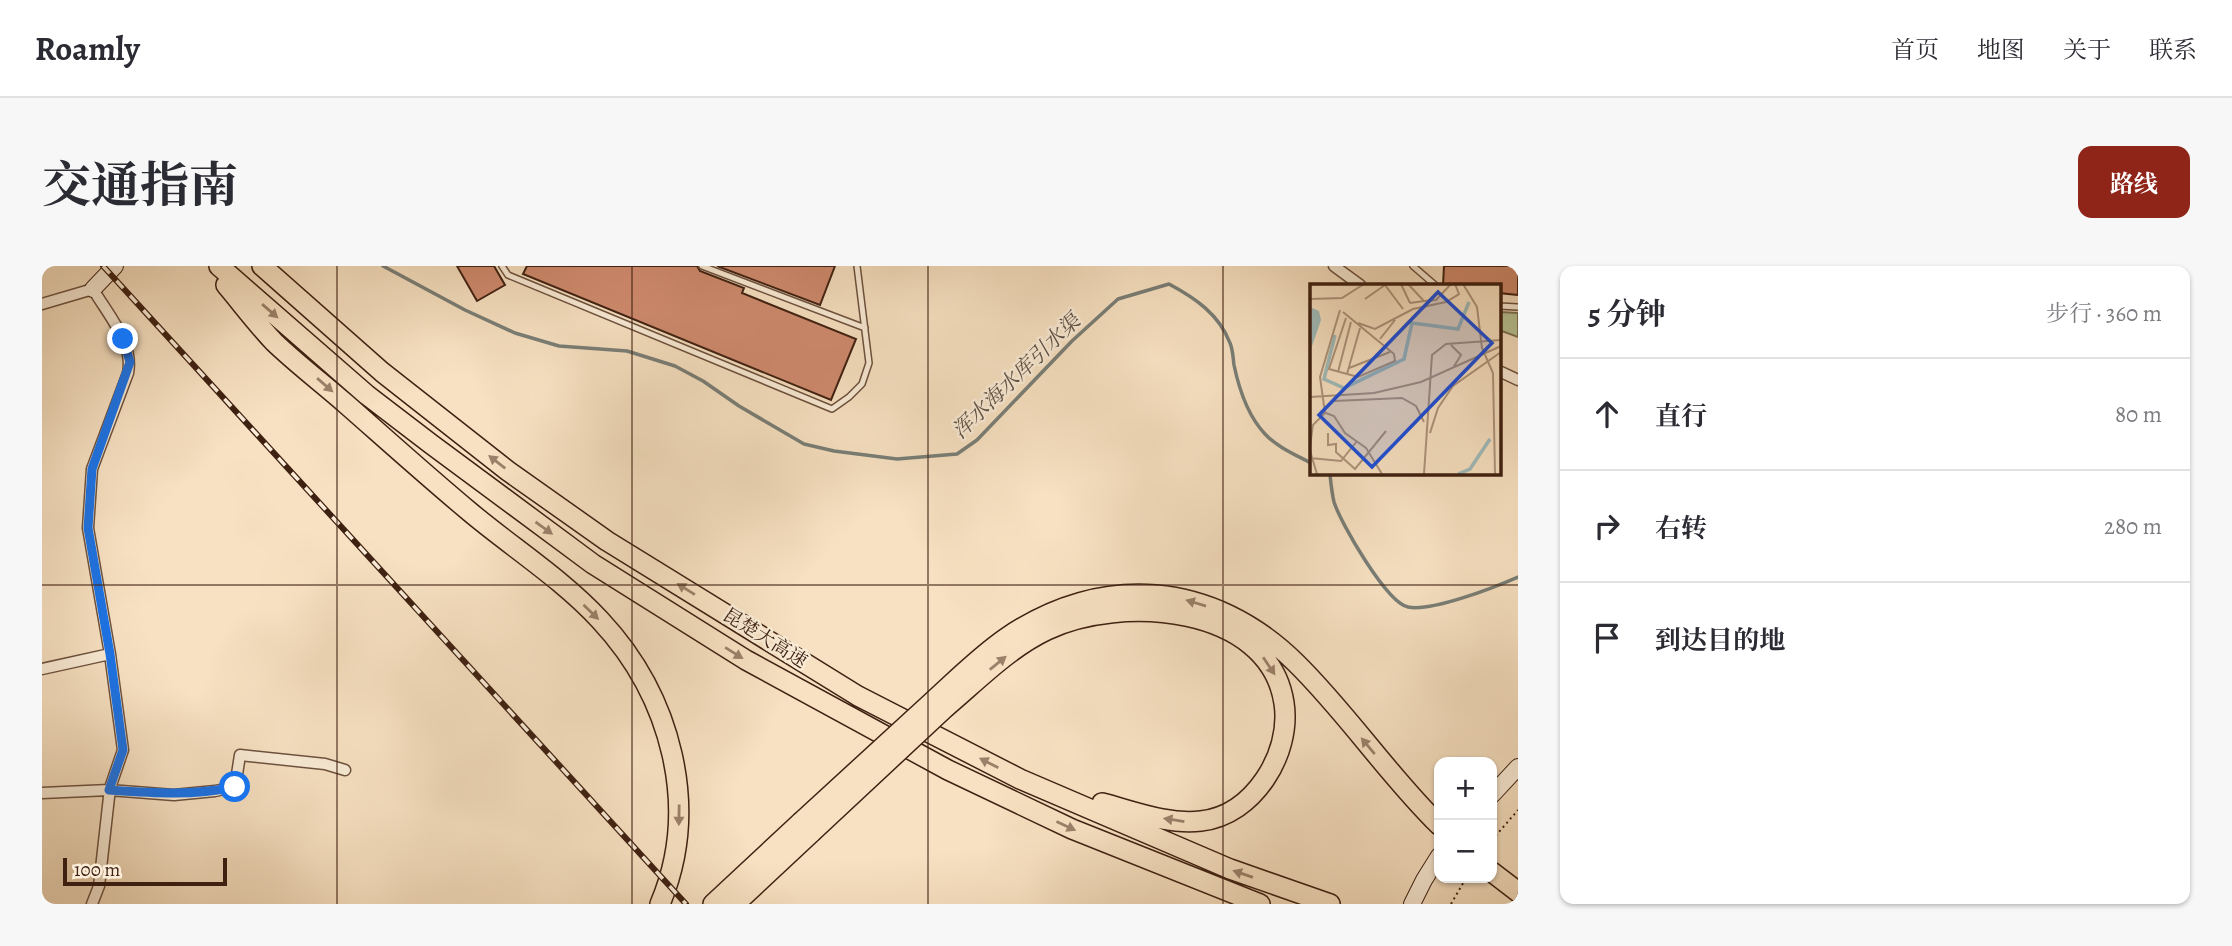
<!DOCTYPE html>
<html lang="zh">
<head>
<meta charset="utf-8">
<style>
  :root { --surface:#fff; --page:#f7f7f7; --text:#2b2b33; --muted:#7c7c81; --line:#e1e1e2; --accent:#8f2418 }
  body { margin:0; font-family:Alegreya,"Noto Serif SC",serif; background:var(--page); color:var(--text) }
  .controls { position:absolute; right:21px; bottom:21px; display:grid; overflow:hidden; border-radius:14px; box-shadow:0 2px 5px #0004 }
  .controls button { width:63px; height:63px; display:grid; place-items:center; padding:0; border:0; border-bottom:2px solid var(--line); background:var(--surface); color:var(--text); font:35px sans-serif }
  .scale { position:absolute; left:21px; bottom:18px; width:164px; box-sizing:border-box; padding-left:7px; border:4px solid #3f2112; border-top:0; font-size:19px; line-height:24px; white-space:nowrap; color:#3f2112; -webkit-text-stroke:5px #faecd7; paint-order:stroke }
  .stop { position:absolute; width:21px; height:21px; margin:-16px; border:5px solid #1a73e8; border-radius:50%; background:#fff }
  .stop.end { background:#1a73e8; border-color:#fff; box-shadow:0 2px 7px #0008 }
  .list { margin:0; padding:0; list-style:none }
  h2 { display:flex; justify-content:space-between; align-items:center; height:91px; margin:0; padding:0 28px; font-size:30px }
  h2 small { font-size:23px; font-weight:400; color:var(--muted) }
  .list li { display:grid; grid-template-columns:46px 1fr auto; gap:21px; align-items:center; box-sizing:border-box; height:112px; padding:0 28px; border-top:2px solid var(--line) }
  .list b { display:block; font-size:26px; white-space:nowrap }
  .list em { font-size:23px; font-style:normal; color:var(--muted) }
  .icon { flex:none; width:38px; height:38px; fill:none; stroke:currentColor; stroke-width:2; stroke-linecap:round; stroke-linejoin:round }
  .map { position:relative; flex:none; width:1476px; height:638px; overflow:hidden; border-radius:14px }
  header { display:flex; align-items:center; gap:42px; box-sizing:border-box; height:98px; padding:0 35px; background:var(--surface); border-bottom:2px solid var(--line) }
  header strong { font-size:33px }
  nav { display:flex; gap:38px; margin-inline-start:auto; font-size:24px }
  .intro { display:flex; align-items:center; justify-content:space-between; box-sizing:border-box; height:168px; padding:0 42px }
  h1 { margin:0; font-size:49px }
  .button { padding:18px 32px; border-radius:14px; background:var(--accent); color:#fff; font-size:24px; font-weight:700 }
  main { display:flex; gap:42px; padding:0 42px }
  aside { flex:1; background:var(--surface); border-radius:14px; box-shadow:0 2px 5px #0004 }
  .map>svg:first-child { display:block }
  .green { fill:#b8c497; stroke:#7c7254; stroke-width:2 }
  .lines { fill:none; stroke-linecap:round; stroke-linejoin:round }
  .stream { stroke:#797e77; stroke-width:3.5 }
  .building { fill:#cf8a6e; stroke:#3f2112; stroke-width:2 }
  .lane-casing { stroke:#6d513e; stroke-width:8 }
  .street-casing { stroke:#6d513e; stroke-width:13 }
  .secondary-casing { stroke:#3f2112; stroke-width:18 }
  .highway-casing { stroke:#3f2112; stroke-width:22 }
  .path { stroke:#3f2112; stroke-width:2; stroke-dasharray:2 3.5; stroke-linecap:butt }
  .lane { stroke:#faecd7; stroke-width:5 }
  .street { stroke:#faecd7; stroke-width:10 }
  .secondary { stroke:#faecd7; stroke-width:16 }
  .highway { stroke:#f7e1c2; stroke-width:19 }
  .rail-casing { stroke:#3f2112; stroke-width:6 }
  .rail { stroke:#faecd7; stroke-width:3.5; stroke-dasharray:10; stroke-linecap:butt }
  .highway-bridge-casing { stroke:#3f2112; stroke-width:22; stroke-linecap:butt }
  .highway-bridge { stroke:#f7e1c2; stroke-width:19 }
  .oneway { fill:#9b816a }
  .route { stroke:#1a73e8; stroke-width:9 }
  .grid { fill:none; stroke:#3f2112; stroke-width:2; stroke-opacity:0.55 }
  .labels { text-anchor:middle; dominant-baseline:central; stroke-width:5; stroke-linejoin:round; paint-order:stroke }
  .street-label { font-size:19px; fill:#3f2112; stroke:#faecd7 }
  .water-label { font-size:21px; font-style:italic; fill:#5c5045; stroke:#faecd7 }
  .inset-river { fill:none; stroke:#9fbcbb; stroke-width:3.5 }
  .inset-road { fill:none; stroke:#ad947c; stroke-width:2 }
  .view { fill:#1d4ed8; fill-opacity:0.15; stroke:#1d4ed8; stroke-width:3.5 }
  .inset-edge { fill:none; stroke:#3f2112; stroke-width:3.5 }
</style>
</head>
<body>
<header>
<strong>Roamly</strong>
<nav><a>首页</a><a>地图</a><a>关于</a><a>联系</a></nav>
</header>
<div class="intro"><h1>交通指南</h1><a class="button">路线</a></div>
<main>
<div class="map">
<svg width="1476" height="638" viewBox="0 0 1476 638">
  <rect width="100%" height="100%" fill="#f7e1c2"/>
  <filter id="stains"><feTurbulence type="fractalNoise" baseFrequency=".00286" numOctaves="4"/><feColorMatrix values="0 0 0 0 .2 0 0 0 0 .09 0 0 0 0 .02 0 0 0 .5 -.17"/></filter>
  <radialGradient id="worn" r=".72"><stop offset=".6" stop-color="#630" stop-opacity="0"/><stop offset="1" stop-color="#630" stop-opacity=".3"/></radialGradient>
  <path class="green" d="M1457,46L1476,47V71L1457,64Z"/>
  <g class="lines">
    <path class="stream" d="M341,0L423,44L473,67L517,80L585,85L633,100L661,115L697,140L762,178L792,185L855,193L915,188L935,174L1030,75L1076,33L1127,18C1153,32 1177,48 1188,77C1191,84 1191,92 1192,99C1197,123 1206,150 1223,168C1235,181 1254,189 1269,197
      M1284,206L1288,209C1289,218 1290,228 1292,236C1299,258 1345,337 1366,341C1390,346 1453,321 1476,311"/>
  </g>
  <path class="building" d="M415,0H452L463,19L435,35Z
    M485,0H655L658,5L702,22L700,27L814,73L789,134L481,8Z
    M675,0H793L778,39Z
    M1402,0H1476V29L1457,27V19H1401Z"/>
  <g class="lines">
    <defs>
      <path id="lane" d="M460,0L466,9L790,143L807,131L820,118L827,97L815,0
        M660,0L823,62
        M1371,0L1393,19
        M1457,40L1476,41"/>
      <path id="street" d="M1292,0L1318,19
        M0,38L51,23C66,49 92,77 86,107L50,203L46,262L68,388L81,484L68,522L57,620L50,638
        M1457,105L1476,114
        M0,403L68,388
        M0,527L67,524L132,529L173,525L193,521L198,489L283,498L303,504"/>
      <path id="secondary" d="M51,23L73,0
        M1450,529L1476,501
        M1370,638L1382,614L1397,590"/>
      <path id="highway" d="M177,0L325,129L389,178L551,298L704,394L906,504L1030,563L1218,638
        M220,0L340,106L466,205L565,275L816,430L978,513L1188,603L1288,638
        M184,19C200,38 215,58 232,76C255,98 280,117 304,138C345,174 386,211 428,246C471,282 520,313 558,354C629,430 659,541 618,638
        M892,434C915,413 938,390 964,372C1060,306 1171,315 1254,397C1305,447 1346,509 1397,559
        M904,441C936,414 967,382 1005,364C1077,329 1227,338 1242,437C1246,463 1238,491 1223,513C1208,535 1186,552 1159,555C1126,559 1091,545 1060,537
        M1450,606L1476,626
        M671,638L759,556
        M693,638L770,566"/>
    </defs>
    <use href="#lane" class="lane-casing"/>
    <use href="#street" class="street-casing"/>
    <use href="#secondary" class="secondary-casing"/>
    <use href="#highway" class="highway-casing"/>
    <path class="path" d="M1450,574L1476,544
      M1409,638L1424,612"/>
    <use href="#lane" class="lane"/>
    <use href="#street" class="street"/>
    <use href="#secondary" class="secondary"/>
    <use href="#highway" class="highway"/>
    <defs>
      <path id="rail" d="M61,0L644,638"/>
    </defs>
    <use href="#rail" class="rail-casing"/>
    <use href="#rail" class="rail"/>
    <defs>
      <path id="highway-bridge" d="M759,556L891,435
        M770,566L904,441"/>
    </defs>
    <use href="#highway-bridge" class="highway-bridge-casing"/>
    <use href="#highway-bridge" class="highway-bridge"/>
  </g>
  <defs><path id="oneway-solid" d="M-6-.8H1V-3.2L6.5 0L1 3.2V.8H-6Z" transform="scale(1.75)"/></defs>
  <g class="oneway">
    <use href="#oneway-solid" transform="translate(228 45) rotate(41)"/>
    <use href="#oneway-solid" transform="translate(283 119) rotate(41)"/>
    <use href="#oneway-solid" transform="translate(455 196) rotate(-142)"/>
    <use href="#oneway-solid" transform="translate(502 262) rotate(36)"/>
    <use href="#oneway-solid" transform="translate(644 323) rotate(-148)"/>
    <use href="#oneway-solid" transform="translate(1154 337) rotate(-163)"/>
    <use href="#oneway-solid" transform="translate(549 346) rotate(44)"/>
    <use href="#oneway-solid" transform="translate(692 387) rotate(32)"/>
    <use href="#oneway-solid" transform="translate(956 397) rotate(-39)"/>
    <use href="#oneway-solid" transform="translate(1227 400) rotate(56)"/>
    <use href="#oneway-solid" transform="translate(1326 480) rotate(-130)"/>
    <use href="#oneway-solid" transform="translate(947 497) rotate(-153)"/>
    <use href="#oneway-solid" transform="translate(637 549) rotate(91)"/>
    <use href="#oneway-solid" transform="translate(1132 554) rotate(-171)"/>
    <use href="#oneway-solid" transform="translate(1024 560) rotate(25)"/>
    <use href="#oneway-solid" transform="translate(1201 608) rotate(-161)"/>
  </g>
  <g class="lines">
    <path class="route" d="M81,73L88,96L50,203L46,262L68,388L81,484L67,524C111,527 150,530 193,521"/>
  </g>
  <path class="grid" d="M295,0V638M590,0V638M886,0V638M1181,0V638M0,319H1476"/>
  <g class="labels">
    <g class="street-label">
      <text transform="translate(723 372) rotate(32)">昆楚大高速</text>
    </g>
    <g class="water-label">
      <text transform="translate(974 110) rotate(-44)">浑水海水库引水渠</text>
    </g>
  </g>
  <g transform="translate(1268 18)">
    <rect width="191" height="191" fill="#f7e1c2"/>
    <path d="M0,23L9,27L11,36L0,68Z" fill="#9fbcbb"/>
    <path class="inset-river" d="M25,51L14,95L34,104L94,75L102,39L148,45L159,18M148,190L160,185L180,155"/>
    <path class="inset-road" d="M91,0L100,19M98,0L114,17L100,19M153,0L167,23L172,64L183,89L185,190M0,15L32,14L54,0M55,15L75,1L93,25M114,17L126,16L141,0M33,28L84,70L85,77L48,93L19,85L36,34M48,39L65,45L103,25L136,18L149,10L145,0M70,55L85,36M141,61L151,71L143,84M39,84L80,68M28,88L41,38M37,90L50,44M0,113L64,109L111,98L191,62M24,117L92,114L106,122L114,138M16,129L24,132L35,149L56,164L72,190M18,149V161L26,160V168L45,185L76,147M120,149L128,124L143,102L191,68M0,162L3,141L15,129L10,93L30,26M0,167L7,190M0,174L31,177L47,157M114,190L122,71L136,60L191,56"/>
    <path class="view" d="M128,8L182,59L62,183L9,131Z"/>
    <rect width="191" height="191" class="inset-edge"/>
  </g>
  <rect width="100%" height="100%" filter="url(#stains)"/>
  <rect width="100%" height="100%" fill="url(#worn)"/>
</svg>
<div class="controls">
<button>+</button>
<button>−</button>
</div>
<div class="scale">100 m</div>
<div class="stop" style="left:193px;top:521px"></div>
<div class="stop end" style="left:81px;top:73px"></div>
</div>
<aside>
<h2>5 分钟<small>步行 · 360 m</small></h2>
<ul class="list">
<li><svg class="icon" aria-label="ahead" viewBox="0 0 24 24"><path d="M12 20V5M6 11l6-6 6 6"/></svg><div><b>直行</b></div><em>80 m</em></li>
<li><svg class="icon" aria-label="right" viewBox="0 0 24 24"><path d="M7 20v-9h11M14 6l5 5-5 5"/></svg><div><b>右转</b></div><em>280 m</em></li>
<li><svg class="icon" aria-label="arrive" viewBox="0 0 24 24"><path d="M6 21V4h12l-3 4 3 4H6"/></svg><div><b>到达目的地</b></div></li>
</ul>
</aside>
</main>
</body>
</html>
